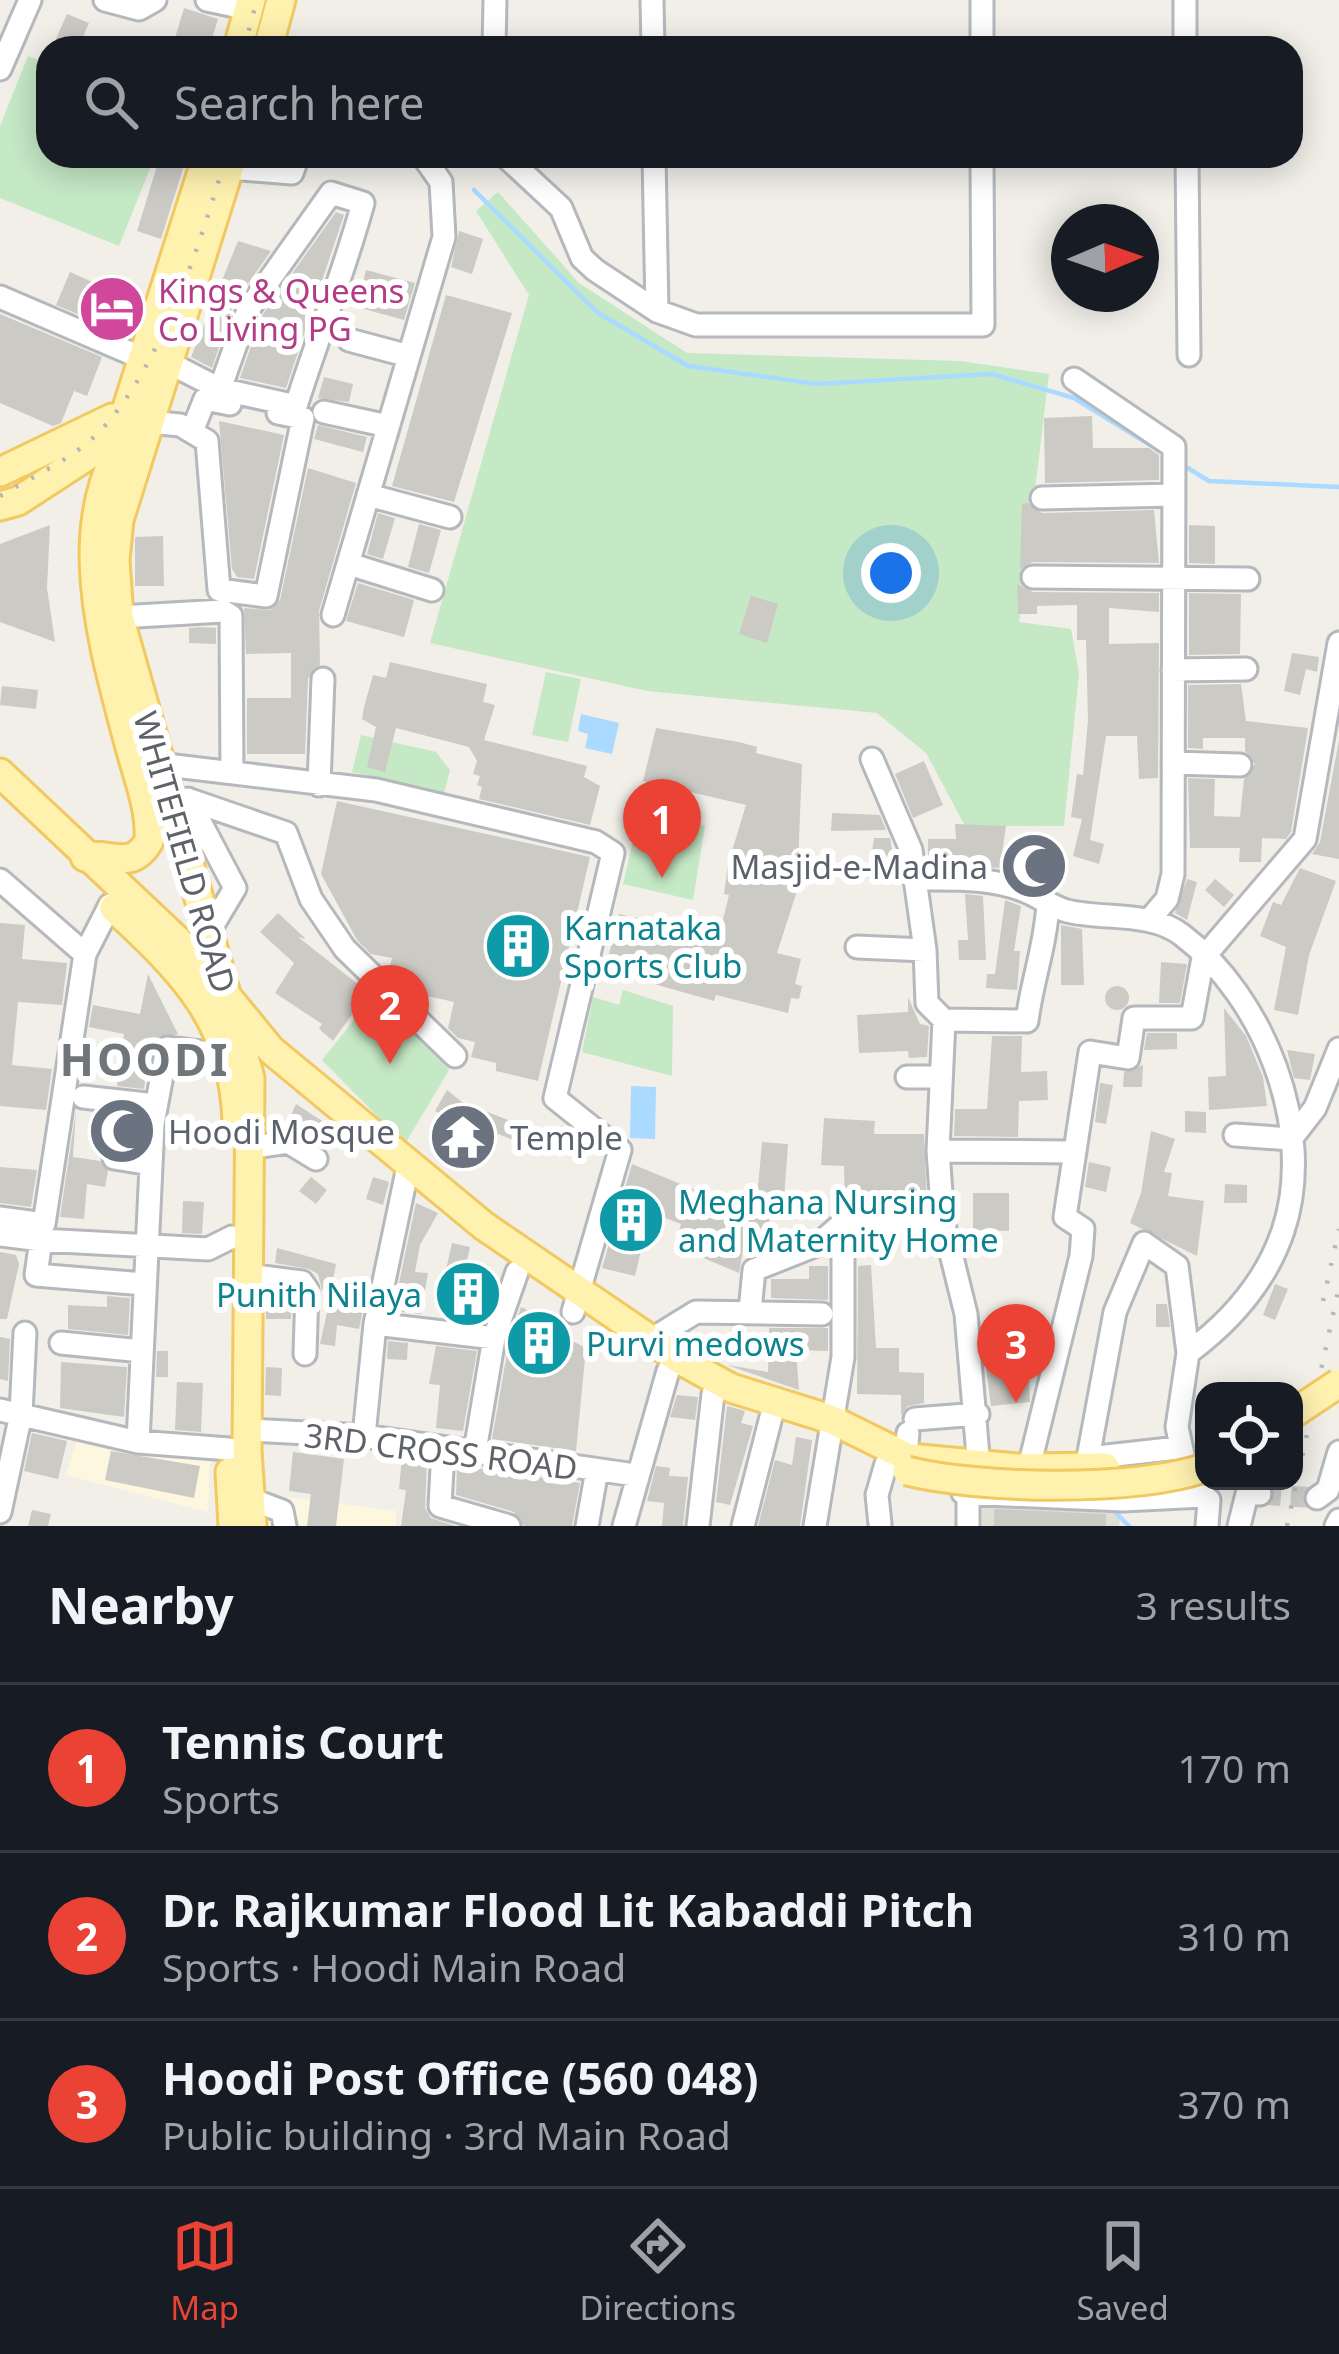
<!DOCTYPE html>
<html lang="en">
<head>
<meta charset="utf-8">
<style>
  :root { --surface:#171b24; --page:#20242c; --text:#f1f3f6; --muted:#9ea1a6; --line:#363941; --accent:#ea4335 }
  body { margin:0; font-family:"Noto Sans",sans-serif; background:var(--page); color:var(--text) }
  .controls { position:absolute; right:36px; bottom:36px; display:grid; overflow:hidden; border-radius:24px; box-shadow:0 6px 30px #0003 }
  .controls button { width:108px; height:108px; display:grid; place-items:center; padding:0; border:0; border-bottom:3px solid var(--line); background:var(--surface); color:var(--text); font:60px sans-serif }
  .compass { position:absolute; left:1051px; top:204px; width:108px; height:108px; border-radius:50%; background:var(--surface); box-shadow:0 6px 30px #0003; rotate:88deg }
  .you { position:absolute; left:891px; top:573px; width:42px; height:42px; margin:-30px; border:9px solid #fff; border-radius:50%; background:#1a73e8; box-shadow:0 0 0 18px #1a73e833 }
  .badge { display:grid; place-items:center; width:78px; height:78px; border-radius:50%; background:var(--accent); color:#fff; font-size:39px; font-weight:700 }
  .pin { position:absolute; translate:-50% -99px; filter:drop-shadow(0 3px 6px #0008) }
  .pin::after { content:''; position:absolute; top:63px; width:42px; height:36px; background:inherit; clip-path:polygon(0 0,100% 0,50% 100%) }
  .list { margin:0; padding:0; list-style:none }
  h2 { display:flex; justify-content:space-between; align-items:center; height:156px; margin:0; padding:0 48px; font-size:51px }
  h2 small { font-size:39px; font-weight:400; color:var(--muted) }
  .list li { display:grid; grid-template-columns:78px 1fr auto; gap:36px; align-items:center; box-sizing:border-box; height:168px; padding:0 48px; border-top:3px solid var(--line) }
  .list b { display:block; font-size:45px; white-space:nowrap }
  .list p { margin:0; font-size:39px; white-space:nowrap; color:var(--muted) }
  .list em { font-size:39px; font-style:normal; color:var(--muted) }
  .icon { flex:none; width:66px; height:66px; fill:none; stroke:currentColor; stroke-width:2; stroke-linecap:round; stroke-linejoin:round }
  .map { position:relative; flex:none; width:1339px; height:1526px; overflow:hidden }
  .search { position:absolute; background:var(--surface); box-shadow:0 6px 30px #0003; left:36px; right:36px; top:36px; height:132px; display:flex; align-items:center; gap:30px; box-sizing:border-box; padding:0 42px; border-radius:36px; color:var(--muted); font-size:45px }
  .sheet { height:660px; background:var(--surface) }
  nav { display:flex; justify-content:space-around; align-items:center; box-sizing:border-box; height:168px; border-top:3px solid var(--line); background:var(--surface); font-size:33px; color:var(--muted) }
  nav a { display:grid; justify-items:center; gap:6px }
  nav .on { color:var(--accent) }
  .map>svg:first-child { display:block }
  .commercial { fill:#fef7e0 }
  .education { fill:#e1ded6 }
  .green { fill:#c5e8c5 }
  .water { fill:#aadaff }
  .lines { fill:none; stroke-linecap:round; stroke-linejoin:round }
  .stream { stroke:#aadaff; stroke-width:4.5 }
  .building { fill:#cccac5 }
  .minor-tunnel { stroke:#ccccc8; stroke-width:21; stroke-dasharray:21 10; stroke-linecap:butt }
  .minor-casing { stroke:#b5b8bc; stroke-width:27 }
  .major-casing { stroke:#f2c960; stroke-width:33 }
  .minor { stroke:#fff; stroke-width:21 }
  .major { stroke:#fff2af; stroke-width:27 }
  .rail { stroke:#b6b7b8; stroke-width:4.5; stroke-dasharray:3 15; stroke-linecap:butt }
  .major-bridge-casing { stroke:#f2c960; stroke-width:33; stroke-linecap:butt }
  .major-bridge { stroke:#fff2af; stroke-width:27 }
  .labels { text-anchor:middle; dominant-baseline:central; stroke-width:12; stroke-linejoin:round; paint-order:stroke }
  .hotel-label { font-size:33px; fill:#b23c85; stroke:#fff; text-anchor:start }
  .street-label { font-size:33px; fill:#5f6368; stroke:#fff }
  .worship-label { font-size:33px; fill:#5b616d; stroke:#fff; text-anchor:start }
  .culture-label { font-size:33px; fill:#0d838f; stroke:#fff; text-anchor:start }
  .district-label { font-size:45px; font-weight:bold; letter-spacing:3px; fill:#70757a; stroke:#fff }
</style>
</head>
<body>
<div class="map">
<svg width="1339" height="1526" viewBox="0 0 1339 1526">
  <rect width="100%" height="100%" fill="#f1efe8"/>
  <path class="commercial" d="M78,1437L210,1459L208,1512L66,1475Z
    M266,1494L396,1511V1526H268Z"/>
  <path class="education" d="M982,1503L1122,1508L1119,1526H982Z"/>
  <path class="green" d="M28,56L48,64V156H155L119,246L0,198V126Z
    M498,192L579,283L687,353L960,361L1049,374L1019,622L1071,629L1079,673L1064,826H965L926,753L877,713L647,691L430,643L529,295L476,211Z
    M546,672L581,679L568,742L532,735Z
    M361,735L436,752L450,770L444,793L352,772Z
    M640,811L705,826L693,900L623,884Z
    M623,990L673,1006L672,1076L582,1052L593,997L619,1005Z
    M375,994L449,1070L405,1144L322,1060Z"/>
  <path class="water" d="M581,714L619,723L612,754L585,748L588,734L578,731Z
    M631,1086L656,1087L655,1139L630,1138Z"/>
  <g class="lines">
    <path class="stream" d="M474,190L598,313L688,366L817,384L992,374L1074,398L1168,456
      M1183,465L1209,481L1339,487
      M1111,1508L1129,1526"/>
  </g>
  <path class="building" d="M184,8L218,19L209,48H172Z
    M67,14L89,23L78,48H52Z
    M160,156H187L161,239L137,231Z
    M336,212L344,215L286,388L240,378L261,317Z
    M459,231L483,239L472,274L451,267Z
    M238,241L271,251L234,304L212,368L191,357Z
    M366,270L415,283L404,320L357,307Z
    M70,272L128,298L115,330L56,305Z
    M446,295L512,313L454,502L392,486Z
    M0,314L102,357L87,396L74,391L61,423L53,426L0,403Z
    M324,377L353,384L349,402L318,398Z
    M1092,416L1093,448H1149L1159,455V480L1045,483L1044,418Z
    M219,421L284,435L254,579L237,577L232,569Z
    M318,425L367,437L363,452L314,439Z
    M308,468L356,483L319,611L320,665L308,678L305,754H247V698H291V653L246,654L244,608L270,610L280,600Z
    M1028,503L1042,513L1154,510L1159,563L1033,562L1020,569L1022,504Z
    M378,513L395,518L383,559L367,554Z
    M419,524L441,530L429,573L408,567Z
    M50,525L47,588L55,642L0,622V544Z
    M1189,525L1215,526V564L1189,563Z
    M163,536L164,586H135V537Z
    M358,583L414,600L404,637L346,621Z
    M1017,584L1033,592L1159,593V612L1109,608V644L1159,643L1158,778L1139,779L1137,736H1106L1090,840L1104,844L1099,864L1073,856L1082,819L1071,817L1077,774L1083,775L1088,721L1086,640H1077V605L1037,606V614H1018Z
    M1189,593L1241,594L1240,654L1189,655Z
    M751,596L778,604L767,643L739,634Z
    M200,627L216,628V644L189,643V628Z
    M1292,653L1319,657L1317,672L1306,669L1300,695L1284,691Z
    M390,662L487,684L483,702L495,705L484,740L587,766L584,777L600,786L590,825L479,799L482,787L477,785L480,776L473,774L477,761L469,747L396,728L385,772L367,767L376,727L362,719L364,707L373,675L386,678Z
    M1241,684L1246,721L1308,728L1291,832L1286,839L1262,838L1261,862H1239L1240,848H1190L1188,778L1215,779L1214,816L1240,817L1244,779L1255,764L1245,751V738H1203V749L1188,748V685Z
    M2,686L38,690L36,709L0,705Z
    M656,728L739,742L757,747L756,753L802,764L797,891L777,953L801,959L795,984L802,986L799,999L791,998L788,1013L716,995L714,1001L605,970L619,914L719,936L729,895L724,894L728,864L746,805L643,781Z
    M1339,740V859L1312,854L1320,842Z
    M924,761L943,805L913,818L895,774Z
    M337,801L590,857L538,1081L496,1071V1063L471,1057L475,1042L458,1038L448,1028L454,1002L410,992L389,971L392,958L371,954L357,940L321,874Z
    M832,813L880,815L886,830L831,831Z
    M955,824L1006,826L1000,868L928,864V839H956Z
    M874,838H890L897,879H868Z
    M1300,868L1336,881L1309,955L1298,1015L1274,1010L1286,947L1260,936L1273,902L1281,905Z
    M1187,879L1197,882L1187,920L1175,913Z
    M1215,879L1234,895L1224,907L1205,890Z
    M965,894L983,896L986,960H959L958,940H968Z
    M1005,900L1021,906L1014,951H1020L1017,990L986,988L987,974H995Z
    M278,913L306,939L298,937L368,992L333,1041L319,1029L322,1024L275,993L294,963L260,932Z
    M0,923L25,925L22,959L67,963L62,1005L18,1002L12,1065L52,1069L46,1110L0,1106Z
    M1061,925L1082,929L1084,985H1061Z
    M1161,962L1187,964L1180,1003H1159Z
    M148,974L178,1034L151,1039L144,1089L117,1086L124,1034L89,1027L93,1005L140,1014Z
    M1105 998a12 12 0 1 1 24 0a12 12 0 1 1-24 0Z
    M908,997L920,1024L929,1026L927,1057L909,1058L908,1051L859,1053L857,1015L908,1012Z
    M1224,1008L1246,1036L1263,1077L1267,1106L1209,1110L1208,1077L1226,1076Z
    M1147,1033H1177V1049L1144,1050Z
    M992,1036H1022L1021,1072L1047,1071L1048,1100L1019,1101L1018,1137L954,1136L955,1109H987Z
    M1287,1050L1315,1054L1310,1080L1294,1078Z
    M1143,1065L1142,1087H1123L1124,1072Z
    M1100,1083L1113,1085L1106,1124L1095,1122Z
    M447,1090L462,1102L529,1128L523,1144L461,1119L443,1146L428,1135L443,1115L435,1111Z
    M296,1104L333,1128L323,1145L286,1127Z
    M76,1110L73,1157L100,1161L108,1171L105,1187L87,1184L84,1219L60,1217Z
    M1185,1111L1206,1112V1133L1185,1132Z
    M824,1118L875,1121L874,1134H924L927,1206L845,1208L844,1166L821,1165Z
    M1151,1131L1175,1139L1164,1172L1172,1173L1168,1196L1204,1201L1197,1256L1130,1223L1141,1193Z
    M762,1142L788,1144L784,1198L770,1197L769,1229L747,1228L739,1273L675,1246L681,1224L650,1212L635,1276L602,1268L632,1164L739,1208V1199H757Z
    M1089,1162L1111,1167L1106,1192L1085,1187Z
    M0,1167L37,1170L31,1207L0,1203Z
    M311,1177L327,1190L316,1204L299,1191Z
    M373,1177L389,1182L383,1205L366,1199Z
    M1225,1184L1247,1185V1203H1224Z
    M973,1193H1009V1231L973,1230Z
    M183,1201L204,1202L202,1234L182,1233Z
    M416,1203L438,1213L420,1245L415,1272L428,1273L421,1314L393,1311Z
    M452,1243L470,1247L464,1274L446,1270Z
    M277,1248L336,1264L331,1291L322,1290L318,1274L309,1269L275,1263Z
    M0,1252L16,1255L19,1264L7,1319H0Z
    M871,1265L876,1348H899V1372L924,1373V1403L908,1406L901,1415V1395L857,1394L858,1266Z
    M809,1266H828V1300L771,1298V1279H809Z
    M1275,1284L1288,1289L1275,1320L1263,1315Z
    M452,1285L461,1287L455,1318L443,1317Z
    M332,1290L340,1292L339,1305L363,1310L359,1329L337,1325L335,1346L320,1344Z
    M266,1292L292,1296L291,1319H266Z
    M107,1296L130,1298L128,1335L68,1329V1305L107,1307Z
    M1156,1304H1167L1170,1327H1156Z
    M521,1307L538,1315L537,1323L586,1348L576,1451L492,1439L509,1342Z
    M769,1328H828V1351L796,1350L799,1390L727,1365L768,1372Z
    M0,1337L10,1339L8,1381L0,1379Z
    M388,1341L408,1343L407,1360L387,1359Z
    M436,1346L477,1351L463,1431L436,1428L440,1385L429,1384Z
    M157,1351H168V1377H156Z
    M1028,1355L1030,1402L991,1406L985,1360Z
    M61,1362L127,1367L124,1417L60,1408Z
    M266,1367L282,1368L281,1396L265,1395Z
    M177,1382L203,1383L201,1432L175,1430Z
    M677,1395L698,1397L695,1420L670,1417Z
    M727,1406L745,1411L741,1423L753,1426L730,1505L716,1502Z
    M32,1433L67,1441L58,1479L24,1471Z
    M796,1437L812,1440L800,1526H758L775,1460L792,1465Z
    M111,1451L200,1466L194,1498L105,1480Z
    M293,1452L344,1459L336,1526H307L311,1494L289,1491Z
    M402,1457L427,1460L425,1508L431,1518L455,1526H401L406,1490L399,1489Z
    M457,1465L580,1483L572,1526H524L514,1512L456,1495Z
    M656,1466L670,1468L669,1476L688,1477L683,1526H662L664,1503L647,1501Z
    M994,1509L1106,1514V1526H994Z
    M32,1510L51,1514L48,1526H28Z"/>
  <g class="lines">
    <path class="minor-tunnel" d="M1260,1494L1317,1498"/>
    <defs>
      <path id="minor" d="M105,0L139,9L155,0
        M207,0L249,9
        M652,0L653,48
        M982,0V48
        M1185,0V48
        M494,48L495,0
        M0,69L30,0
        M505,156L561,208L582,258L595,270L657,311L696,325H983L982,156
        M654,156L657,311
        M1187,156L1189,355
        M230,168L292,173L298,156
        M0,297L142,358
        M349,340L409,356
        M165,367L179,368L220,389L296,406C318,336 344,273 363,203L331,193L248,310L220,389
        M1074,379L1174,447L1173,874L1167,899L1150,919
        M324,412L388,426
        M149,422L180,425L207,441L219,590L266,596L303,418L278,413
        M193,429L205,399L230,404
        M368,495L450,517
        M1042,498L1174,495
        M349,564L432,590
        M1033,577L1248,579
        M333,615L444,237L441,182L423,156
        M119,617L223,611L231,616L232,772
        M1173,670L1246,669
        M872,759L911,850L925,950
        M1173,763L1240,765
        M158,764L376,790L596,842L613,853L555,1098L620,1150L573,1312
        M319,785L323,679
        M188,799L235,888L207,935
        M190,800L286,833L311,899L345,949L455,1056
        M917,879C954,879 990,877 1025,891C1040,897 1052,907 1067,911C1104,920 1151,911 1182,935C1264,997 1317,1130 1283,1231C1266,1281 1230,1322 1188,1353L1177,1427L1192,1496
        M0,880L85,954
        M857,947L925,950L927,1003L944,1020L938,1151L943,1221L966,1314L978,1456
        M944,1020L1027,1021C1032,980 1046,945 1048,903
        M907,1077H937
        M83,1097L156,1105
        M1235,1135L1291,1139L1315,1108L1339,1049
        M249,1148L288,1142L316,1159
        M938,1151L1071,1152
        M114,1158L151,1164
        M0,1218L44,1224L85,954L110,905
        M0,1235L41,1240
        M248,1275L302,1282L307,1289L305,1354
        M144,1284L36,1275L41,1240L208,1249L232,1237
        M750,1311L754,1270L819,1244L843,1223
        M375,1324L494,1338
        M649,1341L696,1312L822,1314
        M61,1343L142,1351
        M0,1410L138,1442L229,1449
        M915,1419L978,1414
        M248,1430L364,1436L635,1475
        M364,1436L375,1324L409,1162
        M138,1442L153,1124L167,1048L226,1055
        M443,1449L440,1506L509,1526
        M475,1451L494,1338L517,1272
        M906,1454L908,1433
        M1088,1458L1115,1312L1144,1243L1177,1266L1188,1353
        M1089,1458L1178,1448
        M1031,1459L1081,1256L1083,1229L1065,1217L1090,1052L1128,1058L1134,1018H1192L1203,958L1305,839L1339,643
        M963,1493L1123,1500L1203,1496L1209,1500L1207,1526
        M968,1494V1526
        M1317,1498L1328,1490L1339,1452
        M250,1499L282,1511L285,1526
        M0,1512L21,1414L25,1333
        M880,1524L877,1495L886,1464
        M587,1526L597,1470
        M624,1526L668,1371
        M698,1526L713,1394
        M743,1526L771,1417
        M815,1526L843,1357V1223L943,1221
        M1239,1526L1247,1494H1260
        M1336,1526L1339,1520"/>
      <path id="major" d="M238,48L251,0
        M268,48L281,0
        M233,156L119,520L115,560L119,617L250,1078L247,1450L252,1526
        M0,472L112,418
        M0,506L18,501L87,456L126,411L207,156
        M0,773L192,954L271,1050L484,1226L682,1361L731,1388L830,1419L909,1458L1017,1468L1105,1467
        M85,857C111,852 131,872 149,841C151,811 139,780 131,751C102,642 57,501 149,408
        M114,908C183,972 234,1022 237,1122
        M230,1472L233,1526"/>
    </defs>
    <use href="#minor" class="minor-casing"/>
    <use href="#major" class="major-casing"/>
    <use href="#minor" class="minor"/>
    <use href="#major" class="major"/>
    <path class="rail" d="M244,48L257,0
      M0,496C30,478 68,461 94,437C159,375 201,242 226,156
      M1323,1301L1339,1229
      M1287,1526L1339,1287"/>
    <defs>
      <path id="major-bridge" d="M1294,1413L1339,1383
        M907,1471C979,1489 1134,1492 1204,1468"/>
    </defs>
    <use href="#major-bridge" class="major-bridge-casing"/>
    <use href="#major-bridge" class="major-bridge"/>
  </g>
  <defs>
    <symbol id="hotel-disc" viewBox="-11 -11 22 22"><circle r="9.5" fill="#d1479c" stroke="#fff"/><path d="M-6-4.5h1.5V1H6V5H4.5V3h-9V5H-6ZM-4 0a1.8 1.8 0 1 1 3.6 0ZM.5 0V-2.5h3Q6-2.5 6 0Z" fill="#fff"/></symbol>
    <symbol id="mosque-disc" viewBox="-11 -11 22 22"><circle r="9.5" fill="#6b7280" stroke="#fff"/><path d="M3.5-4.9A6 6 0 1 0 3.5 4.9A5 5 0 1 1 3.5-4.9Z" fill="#fff"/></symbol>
    <symbol id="building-disc" viewBox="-11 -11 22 22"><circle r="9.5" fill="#0f9aa8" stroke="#fff"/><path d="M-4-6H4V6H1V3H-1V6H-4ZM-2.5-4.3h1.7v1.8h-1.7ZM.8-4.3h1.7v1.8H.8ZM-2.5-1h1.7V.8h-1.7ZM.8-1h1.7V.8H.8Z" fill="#fff"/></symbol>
    <symbol id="temple-disc" viewBox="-11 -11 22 22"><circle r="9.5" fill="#6b7280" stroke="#fff"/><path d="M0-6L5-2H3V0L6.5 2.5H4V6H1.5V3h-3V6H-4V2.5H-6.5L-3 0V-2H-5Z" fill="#fff"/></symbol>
  </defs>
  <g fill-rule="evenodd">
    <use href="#hotel-disc" x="74" y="271" width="76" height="76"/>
    <use href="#mosque-disc" x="996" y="828" width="76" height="76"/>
    <use href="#building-disc" x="480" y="908" width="76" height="76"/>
    <use href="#mosque-disc" x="84" y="1093" width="76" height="76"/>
    <use href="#temple-disc" x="425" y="1099" width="76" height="76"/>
    <use href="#building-disc" x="593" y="1182" width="76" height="76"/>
    <use href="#building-disc" x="430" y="1256" width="76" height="76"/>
    <use href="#building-disc" x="501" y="1305" width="76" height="76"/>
  </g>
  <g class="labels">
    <g class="hotel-label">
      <text x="158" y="290">Kings &amp; Queens<tspan x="158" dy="38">Co Living PG</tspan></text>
    </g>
    <g class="street-label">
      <text transform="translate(185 852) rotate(74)">WHITEFIELD ROAD</text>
      <text transform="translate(441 1451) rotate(7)">3RD CROSS ROAD</text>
    </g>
    <g class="worship-label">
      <text x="988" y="866" text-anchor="end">Masjid-e-Madina</text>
      <text x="168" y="1131">Hoodi Mosque</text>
      <text x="510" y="1137">Temple</text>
    </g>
    <g class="culture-label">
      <text x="564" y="927">Karnataka<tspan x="564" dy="38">Sports Club</tspan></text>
      <text x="678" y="1201">Meghana Nursing<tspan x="678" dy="38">and Maternity Home</tspan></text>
      <text x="422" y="1294" text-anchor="end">Punith Nilaya</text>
      <text x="586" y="1343">Purvi medows</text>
    </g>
    <g class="district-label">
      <text x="145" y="1058">HOODI</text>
    </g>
  </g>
</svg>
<div class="controls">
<button><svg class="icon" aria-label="locate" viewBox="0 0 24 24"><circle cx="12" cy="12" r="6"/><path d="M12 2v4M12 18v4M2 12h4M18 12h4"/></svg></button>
</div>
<svg class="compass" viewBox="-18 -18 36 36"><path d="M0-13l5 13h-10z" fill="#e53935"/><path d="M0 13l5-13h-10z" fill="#9ea1a6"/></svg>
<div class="you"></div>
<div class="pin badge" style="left:662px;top:878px">1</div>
<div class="pin badge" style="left:390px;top:1064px">2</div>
<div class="pin badge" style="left:1016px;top:1403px">3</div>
<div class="search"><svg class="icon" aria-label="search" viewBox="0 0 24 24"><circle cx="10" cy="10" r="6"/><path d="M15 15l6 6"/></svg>Search here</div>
</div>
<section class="sheet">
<h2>Nearby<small>3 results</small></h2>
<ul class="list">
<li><span class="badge">1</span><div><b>Tennis Court</b><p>Sports</p></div><em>170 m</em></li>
<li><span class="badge">2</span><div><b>Dr. Rajkumar Flood Lit Kabaddi Pitch</b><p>Sports · Hoodi Main Road</p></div><em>310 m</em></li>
<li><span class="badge">3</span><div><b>Hoodi Post Office (560 048)</b><p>Public building · 3rd Main Road</p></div><em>370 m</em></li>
</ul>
</section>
<nav>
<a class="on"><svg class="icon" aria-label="map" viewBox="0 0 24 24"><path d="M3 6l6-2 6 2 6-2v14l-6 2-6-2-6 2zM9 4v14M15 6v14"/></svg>Map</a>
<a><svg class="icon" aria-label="directions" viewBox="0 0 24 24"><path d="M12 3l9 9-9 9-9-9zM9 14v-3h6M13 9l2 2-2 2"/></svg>Directions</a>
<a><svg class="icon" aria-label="saved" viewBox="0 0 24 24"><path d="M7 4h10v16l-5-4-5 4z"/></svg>Saved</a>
</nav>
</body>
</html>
